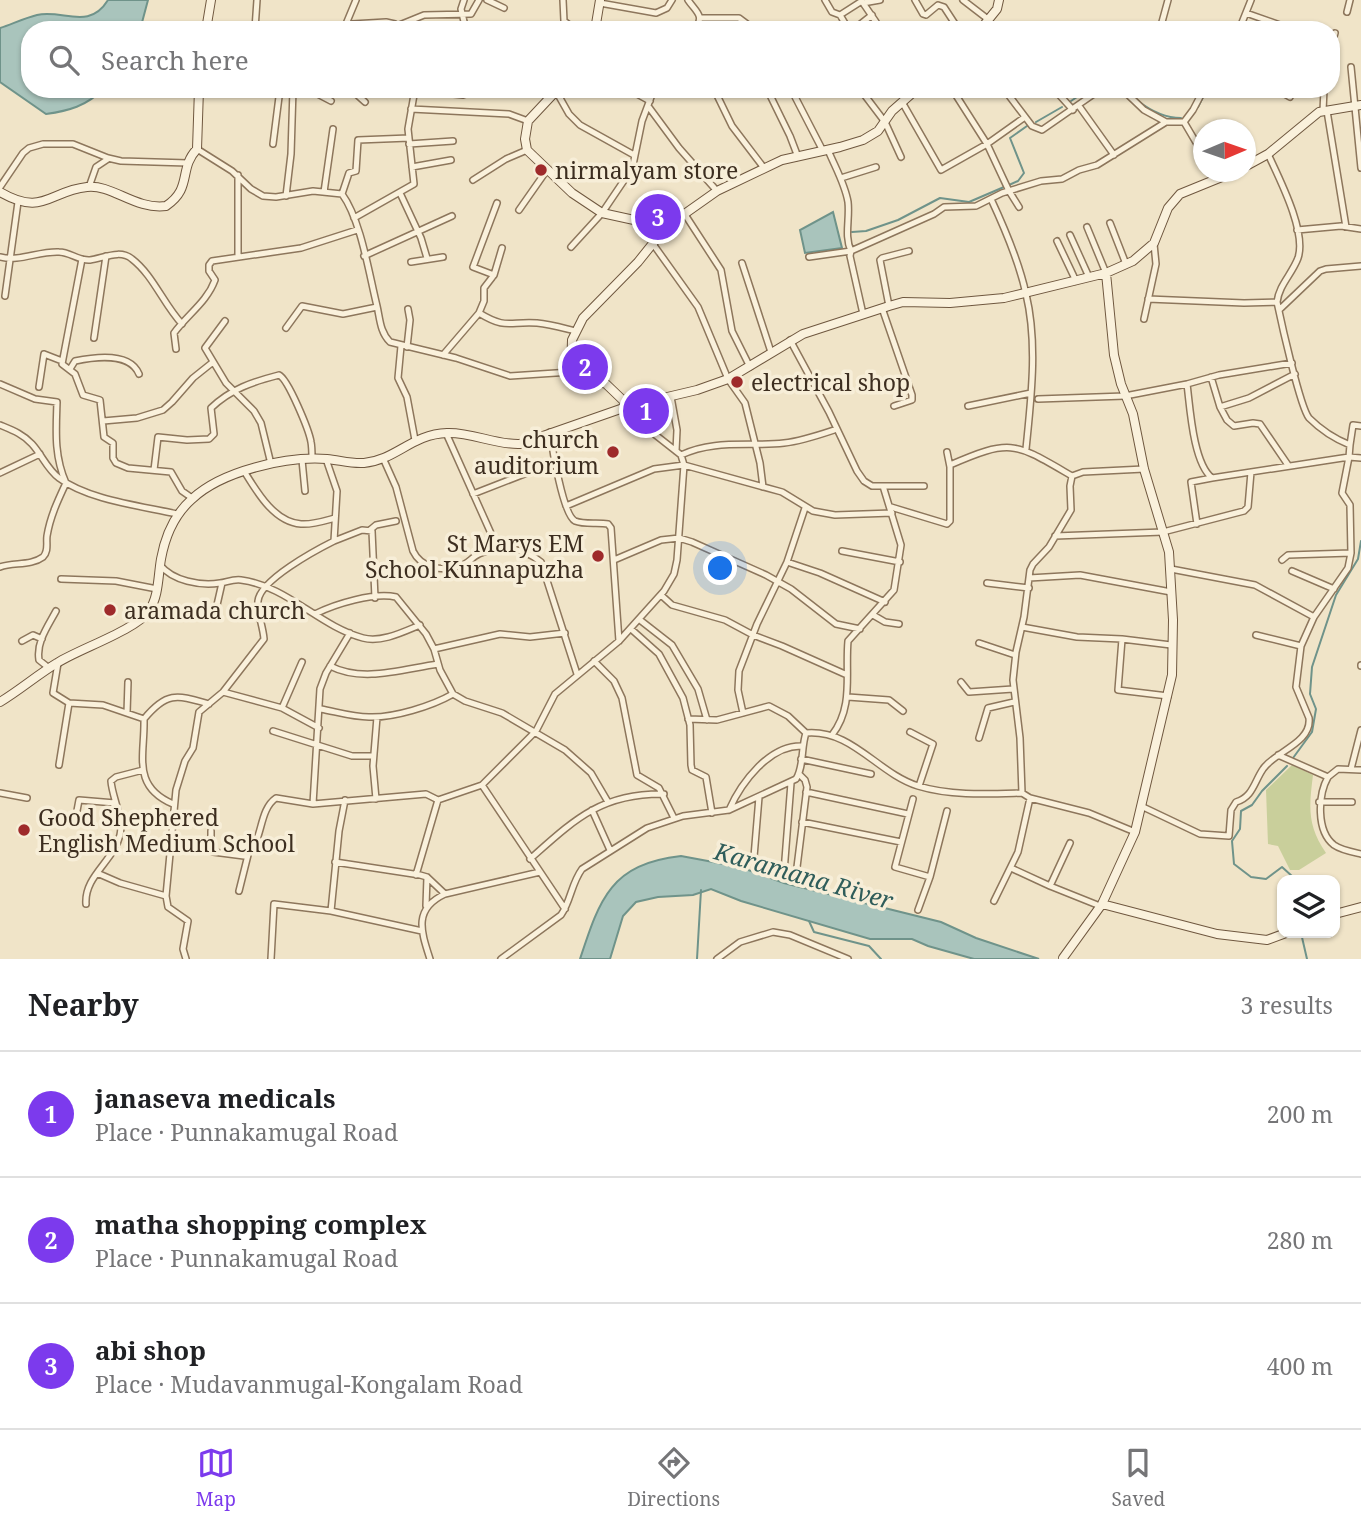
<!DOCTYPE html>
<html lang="en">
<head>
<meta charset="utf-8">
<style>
  :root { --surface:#fff; --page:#f2f2f2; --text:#202124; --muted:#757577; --line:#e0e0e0; --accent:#7c3aed }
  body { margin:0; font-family:"Noto Serif",serif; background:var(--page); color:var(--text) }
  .controls { position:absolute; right:21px; bottom:21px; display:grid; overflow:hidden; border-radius:14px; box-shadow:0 2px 5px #0004 }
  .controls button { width:63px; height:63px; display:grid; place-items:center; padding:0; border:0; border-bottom:2px solid var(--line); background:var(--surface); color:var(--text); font:35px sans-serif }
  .compass { position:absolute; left:1193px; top:119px; width:63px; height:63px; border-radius:50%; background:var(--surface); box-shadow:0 2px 5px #0004; rotate:88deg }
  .you { position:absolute; left:721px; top:569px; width:24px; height:24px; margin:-18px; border:5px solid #fff; border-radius:50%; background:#1a73e8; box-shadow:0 0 0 10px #1a73e833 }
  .badge { display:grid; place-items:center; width:46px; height:46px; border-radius:50%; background:var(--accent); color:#fff; font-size:23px; font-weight:700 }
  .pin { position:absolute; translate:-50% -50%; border:4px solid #fff; box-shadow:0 2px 7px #0006 }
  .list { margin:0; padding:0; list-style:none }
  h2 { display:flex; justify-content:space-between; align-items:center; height:91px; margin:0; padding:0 28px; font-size:30px }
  h2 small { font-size:23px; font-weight:400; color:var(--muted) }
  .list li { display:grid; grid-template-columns:46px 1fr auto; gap:21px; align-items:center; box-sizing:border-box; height:126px; padding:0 28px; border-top:2px solid var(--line) }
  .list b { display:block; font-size:26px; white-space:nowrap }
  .list p { margin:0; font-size:23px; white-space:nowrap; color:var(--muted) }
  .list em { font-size:23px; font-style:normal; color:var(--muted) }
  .icon { flex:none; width:38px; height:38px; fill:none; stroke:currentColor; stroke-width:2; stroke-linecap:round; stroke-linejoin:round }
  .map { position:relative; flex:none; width:1361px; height:959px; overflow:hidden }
  .search { position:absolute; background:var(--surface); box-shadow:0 2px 5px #0004; left:21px; right:21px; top:21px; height:77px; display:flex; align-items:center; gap:18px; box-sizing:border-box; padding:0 24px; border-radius:28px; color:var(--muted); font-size:26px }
  .sheet { height:469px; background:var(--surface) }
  nav { display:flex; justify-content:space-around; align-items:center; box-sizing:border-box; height:98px; border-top:2px solid var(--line); background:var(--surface); font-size:19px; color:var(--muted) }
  nav a { display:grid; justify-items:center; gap:4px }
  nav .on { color:var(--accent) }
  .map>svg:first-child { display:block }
  .green { fill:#c9cf9b }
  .water { fill:#a9c4bc; stroke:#6f938a; stroke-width:2 }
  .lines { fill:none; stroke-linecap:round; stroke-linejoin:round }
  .stream { stroke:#6f938a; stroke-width:2 }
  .street-casing { stroke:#8d765c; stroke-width:8 }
  .secondary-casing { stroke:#6f573f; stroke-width:10 }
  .street { stroke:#faf1dc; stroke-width:5 }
  .secondary { stroke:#faf1dc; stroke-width:8 }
  .poi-dot { fill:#9e2a2b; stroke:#f7eed8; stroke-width:2.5 }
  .labels { text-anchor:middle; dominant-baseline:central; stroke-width:7; stroke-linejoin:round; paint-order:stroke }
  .poi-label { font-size:23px; fill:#3d2e20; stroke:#f7eed8; text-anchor:start }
  .water-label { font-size:24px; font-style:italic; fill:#2f5d5a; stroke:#f7eed8 }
</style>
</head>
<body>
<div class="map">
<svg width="1361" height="959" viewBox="0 0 1361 959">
  <rect width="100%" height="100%" fill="#f0e4c8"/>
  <path class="green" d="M1292,765L1313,775C1309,807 1307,825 1326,853L1299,870H1290L1278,846L1268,844L1266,790Z"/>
  <path class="water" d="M108,0H148L140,30H30V89H103C87,106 68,111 46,114L0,82V28C12,24 25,18 37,15C63,9 89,31 108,0Z
    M833,212L842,248L805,253L800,230Z
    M681,856L740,867L784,883L941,922L976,938L1039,959H974L928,946L912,939H870L741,901L711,889L693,895L658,897L636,902L623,916L610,959H580C600,898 611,864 681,856Z"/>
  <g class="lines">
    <path class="stream" d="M1242,30L1248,14
      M1071,101L1089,89
      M1138,101C1151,111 1165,118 1181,118
      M1198,107L1207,89
      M1036,122L1062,107
      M1009,185L1018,181L1024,173L1010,138L1027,126
      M852,232L866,231L898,220L940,198L969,202L1004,187
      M1293,758L1312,732L1316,709L1310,694L1312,667L1336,595L1358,559L1361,541
      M1287,766L1262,791L1252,805L1241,811L1240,829L1232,841L1234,864L1251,877L1266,879L1282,867L1293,877V880
      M809,921L814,932L869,946L881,959
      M1301,933L1307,959
      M697,959L701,890"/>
    <defs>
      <path id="street" d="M464,0L461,9L466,30
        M487,0L504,8
        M563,0L564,21L576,30
        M688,0C696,12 706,16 694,30
        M825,0L832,12L840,15L862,1
        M915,0L923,14L926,15L938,5L944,7L959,30
        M963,0L989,20
        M600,3L656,13L667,8L672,0
        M863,3L876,22
        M863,3L880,0
        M1347,12L1350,0
        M1246,13L1294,30
        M840,15L849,30
        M701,18H739L755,30
        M346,24L356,0
        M397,26L424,15L471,14L479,0
        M255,29L257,0
        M251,30L386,22L395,24L401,30
        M535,30L537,26
        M853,30L872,15
        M1158,30L1162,22L1168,0
        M1239,30L1251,0
        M1331,47L1335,33
        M1351,67L1361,168
        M308,89L331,101
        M356,89L355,93L365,102
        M628,89L650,101
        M714,89L732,126L764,168
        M767,89L790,136L798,157
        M791,89L823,151
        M860,89L885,122L901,157
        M952,89L987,144L1009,191L1019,207
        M1004,89L1032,126L1042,130L1101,89
        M1054,89L1073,110
        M1276,89L1290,97
        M415,90L463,95L480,89
        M556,91L569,114L580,125L634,155
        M902,102L941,170L987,144L1025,117
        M648,106L679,148L717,191
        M1079,106L1114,155
        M411,109L509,114L528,121
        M1323,111L1324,89
        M1327,111L1346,227
        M1166,122H1184L1193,110L1204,89
        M1184,122L1204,156
        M273,144L280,89
        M409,144L453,141
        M197,149L232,171L251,189L263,196L276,197L313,191L342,194C361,220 369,274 377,306C380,319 380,332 390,342L456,358L510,376L571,372
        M412,167L451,160
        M238,175V257
        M841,178L876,167
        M473,180L506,159L527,150
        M0,187L23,153L29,148L43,144H73L108,158L121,161L188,163
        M89,187L96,167L108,159
        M324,192L333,129
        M400,193L421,238L427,258
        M342,194L349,173L356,171L358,140L409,138
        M286,196L291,154L293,89
        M991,199C1005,229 1019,261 1026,294C1038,344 1031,399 1026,449
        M519,210L547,170
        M684,213L721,270L732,331L750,367
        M354,218L414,184L408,129L415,89
        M1110,223L1126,264
        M1087,227L1106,273
        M1297,230L1341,226L1361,229
        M1070,235L1089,277
        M1057,241L1076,281
        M653,244L698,307L728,379L745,403L760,463L763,487
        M571,247L602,213L627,176L633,165L642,121L654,89
        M364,256L452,216
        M0,257C20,262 38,251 59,252C70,252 79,261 90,260C104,258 120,249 132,259C153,275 164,305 182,324
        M809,257L851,251C844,236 850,219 848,202C845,184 835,167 828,150
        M82,259L62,364L75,374L83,395L100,400L104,437L113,443V458L116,463L128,468L171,472L182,491L192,498
        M411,262L443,257
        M742,263L771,352
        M494,275L473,267L497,203
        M5,296L18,202
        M1148,299L1244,303L1277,302
        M889,306L880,260L882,258L909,251
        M882,308L912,395V400L894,406
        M1279,310L1320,271L1326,269L1361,266
        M479,313C507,330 509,321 537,323C550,324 563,328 575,331
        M863,314L850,256L851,251L934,214L944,207L976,206L1002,193L1041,181L1062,179L1079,170L1097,165L1166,122L1144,110L1122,89
        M1144,319L1156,264L1154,244
        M225,321L205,348L226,383L254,411L261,423L271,464
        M286,328L302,306L343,314L377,307
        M94,338L106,256
        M790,340L829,412L857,471L864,481L872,486H883L901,545L894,590L848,641C845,674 854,707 832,735
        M401,346L398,378L407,397L415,440
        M407,347L410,320L408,309
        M176,349L174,333C188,314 207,302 215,280L209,271V265L212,261L301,248L357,230
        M443,355L479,313L484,301V288L494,275L502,248
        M70,369L75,361C94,357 130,352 139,374
        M1211,377L1220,407L1227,420L1234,426L1253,423L1260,424L1288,465
        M0,384L35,399L57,402C56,431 54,456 66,483C58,500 50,517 47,536C46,543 49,551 43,557C31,566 13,562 0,567
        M1187,384C1190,407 1193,463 1212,478L1349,457L1350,445C1335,439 1320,429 1309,418C1300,407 1281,321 1277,302C1279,285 1292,274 1298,258C1307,232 1279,178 1268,154
        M39,387L44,354L62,361
        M671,397L677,430L676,451
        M1038,399L1125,396L1187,384L1219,375L1292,363
        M968,406L1031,393
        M1220,407L1249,398L1295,374
        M103,421L137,418L163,410L172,402L193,378L213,362
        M0,425C12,430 23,434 32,444C42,455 47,469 59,478C88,500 142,506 177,514
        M550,432C552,447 563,515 575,521C585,525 598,522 608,524L611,528L619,641
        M446,433L498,549
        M1350,445L1353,425L1361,426
        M681,455C715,439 748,447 784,443C802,441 819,435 837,429
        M383,458L396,487L413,551C421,568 442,572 460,566C468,564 472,557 479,554C499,544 524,548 541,562L577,674
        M302,460L305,491
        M950,465C1012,438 1015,443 1072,476
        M154,470L158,437L187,440L209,439L214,434L211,408C231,389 252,382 279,375C288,379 309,430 311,442C312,447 312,453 312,459
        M244,471C257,492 274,522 301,524C312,525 324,521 335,518
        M0,473L40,454
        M883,486H924
        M473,494L555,462
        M566,506L654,469L684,465L782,492L813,511L835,515L892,513
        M891,507L947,524L950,521V467L947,452
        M1197,524L1191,482L1212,478
        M370,530L376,525L396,521
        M1055,536L1163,532L1244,511L1248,507L1251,472
        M334,541L362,530L372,531L375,598
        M842,551L900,562
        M614,560L661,540L679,538L692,542L766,575L791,589L836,624L860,629
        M1282,560L1288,555L1351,553
        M787,562L820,573L885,602
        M160,565C173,581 200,586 220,583C227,582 233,579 241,580C287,586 319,626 363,638C381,643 403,632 420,625
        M1171,569L1255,585L1314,617
        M1292,571L1334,589
        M1029,578L1080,575L1171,592
        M61,579L116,581L157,589
        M987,583L1029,588
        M661,595L672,605L725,620L753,635L782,646L847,675
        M315,614C335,604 374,592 396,597L426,634L434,649L440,670L453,694L465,701L502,713L565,750L591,773L608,802
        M873,615L885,622L899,624
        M214,618L222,583
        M640,620L672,645L698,689L707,720
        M1022,627L1077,637L1122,639L1118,690L1168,696
        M631,629L659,654L683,698L690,725L691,765L692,770L706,777L712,813
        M1256,635L1301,646
        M1122,639L1171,645
        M22,641L33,635L42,639
        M979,643L1015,655
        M434,649L500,634L530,637L565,633
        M594,661L614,681L622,698L637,775L659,788L674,818
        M58,663L53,693L69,703L103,705L144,719C145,755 131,786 173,804
        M330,666C363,683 403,669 438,664
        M1361,666V665
        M49,668L39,660C36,642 48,626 56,611
        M961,682L969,692L1013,689
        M223,692L282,708L319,728
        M848,697L889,700L903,711
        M282,708L302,662
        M321,709C337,712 353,717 369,717C394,718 432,706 453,694
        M127,713L128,682
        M743,713L738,690L739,671L757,624L787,562L805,508
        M144,719C167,691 177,695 209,704
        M688,719L717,720L769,706L788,716L806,733
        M273,731L352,756H373
        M910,732L933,744L919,786
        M979,738L988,708L1014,702
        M1278,755L1328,777C1318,795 1316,831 1334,845C1341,850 1352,852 1361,854
        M801,759L871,774
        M59,765L69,703
        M1351,769L1361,730
        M1328,777L1338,769L1361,770
        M482,785L565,909
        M806,792L908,814
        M0,793L27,798
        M1022,793L1020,738L1013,680L1016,652L1024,617L1030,570L1033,564L1049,547L1071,510L1070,486L1072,476L1083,472L1144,469
        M376,799L373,766L377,717
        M913,799L895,867L930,877
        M1319,802H1352
        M313,804L320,689L326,673L350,633
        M1141,806L1200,834L1229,836L1231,810L1236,802C1253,797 1254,782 1263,769C1274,752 1312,743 1309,718L1296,687L1301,646L1314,617L1348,568L1351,553L1350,505L1342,493L1349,457L1361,458
        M592,810L610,850
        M729,810C741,783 769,745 802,746
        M76,816L79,800L115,803
        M802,822L901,842
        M211,831V845L213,852L244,856C264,846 257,811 276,798L313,804L426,794L438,800
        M1070,843L1050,886L1100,906
        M754,857L759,797
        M530,859C574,820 601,793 664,794
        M335,862L420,875L427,877L445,894
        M1011,868L1050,886
        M784,872L791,783
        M97,873L120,883L166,896
        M416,875L438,800L482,785L536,731L555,694L619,641L664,591L674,574L677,560L684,465L681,455L639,422L629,406
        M796,875L807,787L805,780L799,774
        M239,891L248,855
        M994,901L1018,852L1030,798
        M86,904C84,876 114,861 120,835C124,819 112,797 111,781L116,777L143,770
        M426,906L427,877
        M918,910L930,877L947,811
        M331,911L339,831L345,800
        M186,959L183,949L188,921L168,907L166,896L176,790L185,761L193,748L199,712L223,692L264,639C263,626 257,613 258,601C260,580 316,550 334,541L337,491L326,459
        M271,959L274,904L331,911L422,931
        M430,959C421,931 413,909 445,894L540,872
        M501,959L561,915C571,901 571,884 582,869L647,828L683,816L729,810L796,779C804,767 801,747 806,733C852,729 877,773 918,786C951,796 988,794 1022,793L1030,798L1089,813L1135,832
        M717,959L740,942L773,932L790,935L848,959"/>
      <path id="secondary" d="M206,30L211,0
        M595,30L600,0
        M980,30L997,9L999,0
        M558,89L528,121L525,139L527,150L572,193L602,213L666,227
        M917,89L892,111L878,131L863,140L840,147L782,160L717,191L666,227L638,262L583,318L572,340L571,372L606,384L629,406L697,390L728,379L803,334L889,306L903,302L950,303L1004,298L1106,273L1133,261L1154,243L1168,208L1180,194L1234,172
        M1246,166L1268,154L1319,112L1361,105
        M0,192C43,217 49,191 87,187C112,184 135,210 166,206C193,188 178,169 197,149L199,89
        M0,702C20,690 37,675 57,663C79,649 136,630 149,611C159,596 158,576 161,559C165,537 175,514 192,499C222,471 286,456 327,459C339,460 351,464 364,463C396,460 412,434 447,433C472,432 495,445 520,444L629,406
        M1102,904L1217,934L1267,940L1286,933
        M1335,914L1361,907
        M1063,958L1102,904L1135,832L1172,675L1173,620L1169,552L1144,469L1133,414L1121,384L1114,355L1106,273"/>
    </defs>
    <use href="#street" class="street-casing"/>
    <use href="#secondary" class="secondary-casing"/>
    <use href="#street" class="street"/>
    <use href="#secondary" class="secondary"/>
  </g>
  <g class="poi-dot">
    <circle cx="541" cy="170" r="7"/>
    <circle cx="737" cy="382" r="7"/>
    <circle cx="613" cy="452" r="7"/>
    <circle cx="598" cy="556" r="7"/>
    <circle cx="110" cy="610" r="7"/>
    <circle cx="24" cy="830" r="7"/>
  </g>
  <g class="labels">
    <g class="poi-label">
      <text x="555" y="170">nirmalyam store</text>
      <text x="751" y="382">electrical shop</text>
      <text x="599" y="439" text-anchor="end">church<tspan x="599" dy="26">auditorium</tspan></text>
      <text x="584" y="543" text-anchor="end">St Marys EM<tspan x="584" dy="26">School Kunnapuzha</tspan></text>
      <text x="124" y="610">aramada church</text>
      <text x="38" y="817">Good Shephered<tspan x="38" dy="26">English Medium School</tspan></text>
    </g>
    <g class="water-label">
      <text transform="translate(804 875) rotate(16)">Karamana River</text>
    </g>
  </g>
</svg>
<div class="controls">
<button><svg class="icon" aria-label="layers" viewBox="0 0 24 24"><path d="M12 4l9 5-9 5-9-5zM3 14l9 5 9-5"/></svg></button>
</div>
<svg class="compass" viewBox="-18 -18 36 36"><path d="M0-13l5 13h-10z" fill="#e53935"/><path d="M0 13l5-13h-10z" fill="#757577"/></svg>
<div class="you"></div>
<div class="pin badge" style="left:646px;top:411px">1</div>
<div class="pin badge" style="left:585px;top:367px">2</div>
<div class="pin badge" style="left:658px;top:217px">3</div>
<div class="search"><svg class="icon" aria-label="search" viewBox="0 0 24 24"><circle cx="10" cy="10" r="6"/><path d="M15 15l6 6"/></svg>Search here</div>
</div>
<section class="sheet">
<h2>Nearby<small>3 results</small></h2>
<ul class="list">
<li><span class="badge">1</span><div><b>janaseva medicals</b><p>Place · Punnakamugal Road</p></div><em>200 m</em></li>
<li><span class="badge">2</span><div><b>matha shopping complex</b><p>Place · Punnakamugal Road</p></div><em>280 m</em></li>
<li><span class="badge">3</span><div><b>abi shop</b><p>Place · Mudavanmugal-Kongalam Road</p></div><em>400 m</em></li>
</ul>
</section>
<nav>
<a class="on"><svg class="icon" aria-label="map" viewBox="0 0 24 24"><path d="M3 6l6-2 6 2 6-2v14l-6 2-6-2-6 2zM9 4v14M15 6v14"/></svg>Map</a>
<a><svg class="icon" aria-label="directions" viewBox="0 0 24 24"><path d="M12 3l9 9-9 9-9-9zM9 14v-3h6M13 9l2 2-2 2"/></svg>Directions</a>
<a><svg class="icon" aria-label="saved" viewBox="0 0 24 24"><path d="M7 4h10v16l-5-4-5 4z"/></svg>Saved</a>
</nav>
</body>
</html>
